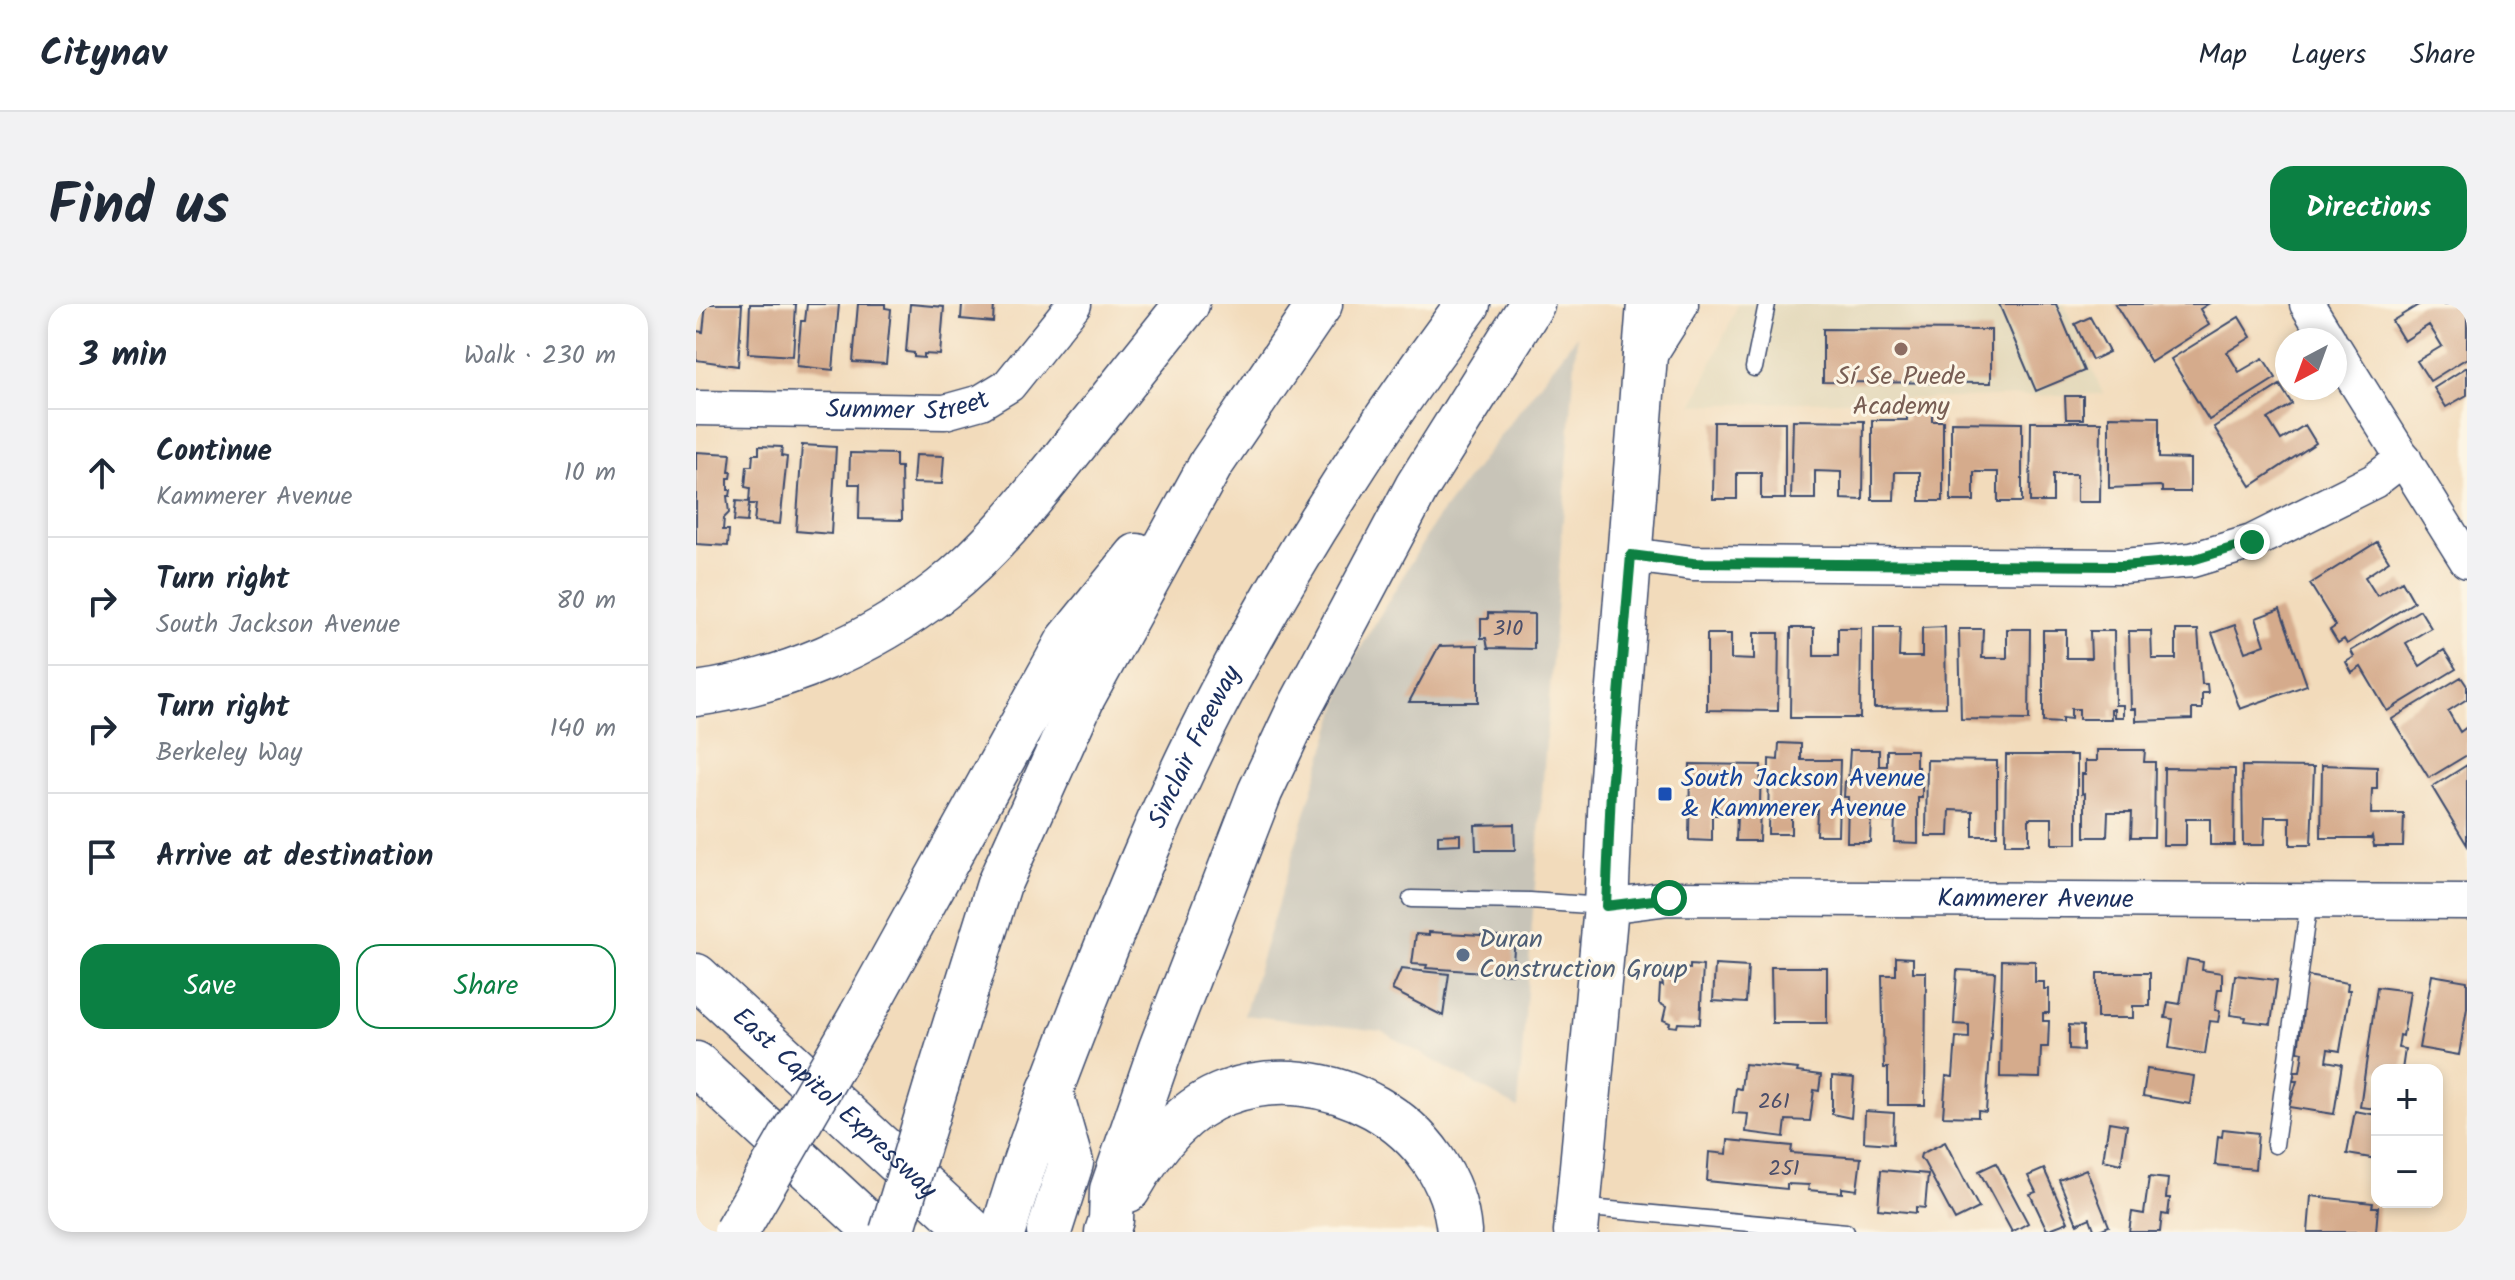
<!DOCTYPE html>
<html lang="en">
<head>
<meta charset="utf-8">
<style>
  :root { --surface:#fff; --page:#f2f2f3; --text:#1f2937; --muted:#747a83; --line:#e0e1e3; --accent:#0b8043 }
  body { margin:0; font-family:Kalam,sans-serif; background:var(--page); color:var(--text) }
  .controls { position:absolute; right:24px; bottom:24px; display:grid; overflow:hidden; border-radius:16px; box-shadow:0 4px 12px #0003 }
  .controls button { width:72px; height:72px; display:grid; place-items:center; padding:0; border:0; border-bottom:2px solid var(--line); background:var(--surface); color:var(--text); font:40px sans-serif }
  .compass { position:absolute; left:1579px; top:24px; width:72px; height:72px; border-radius:50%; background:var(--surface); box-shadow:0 4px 12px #0003; rotate:221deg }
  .stop { position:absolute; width:24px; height:24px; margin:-18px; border:6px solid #0b8043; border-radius:50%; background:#fff }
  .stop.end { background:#0b8043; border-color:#fff; box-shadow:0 2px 8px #0008 }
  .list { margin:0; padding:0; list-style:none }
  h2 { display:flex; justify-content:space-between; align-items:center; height:104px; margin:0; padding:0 32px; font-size:34px }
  h2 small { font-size:26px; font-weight:400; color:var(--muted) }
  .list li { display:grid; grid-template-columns:52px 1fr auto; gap:24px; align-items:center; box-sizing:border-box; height:128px; padding:0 32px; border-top:2px solid var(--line) }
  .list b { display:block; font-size:30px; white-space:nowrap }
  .list p { margin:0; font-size:26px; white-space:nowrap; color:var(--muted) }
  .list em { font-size:26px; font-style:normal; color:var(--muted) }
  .actions { display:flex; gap:16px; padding:24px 32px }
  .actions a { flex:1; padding:18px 0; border:2px solid var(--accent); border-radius:24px; text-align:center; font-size:28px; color:var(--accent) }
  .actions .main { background:var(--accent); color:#fff }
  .icon { flex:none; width:44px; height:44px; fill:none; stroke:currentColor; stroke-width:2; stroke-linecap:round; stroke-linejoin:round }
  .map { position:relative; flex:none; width:1771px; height:928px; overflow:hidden; border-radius:24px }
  header { display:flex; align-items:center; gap:48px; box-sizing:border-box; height:112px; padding:0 40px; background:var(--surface); border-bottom:2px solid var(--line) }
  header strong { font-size:38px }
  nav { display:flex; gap:44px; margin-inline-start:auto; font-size:28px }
  .intro { display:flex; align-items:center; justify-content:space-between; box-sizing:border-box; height:192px; padding:0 48px }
  h1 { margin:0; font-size:56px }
  .button { padding:20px 36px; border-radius:24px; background:var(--accent); color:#fff; font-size:28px; font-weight:700 }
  main { display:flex; gap:48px; padding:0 48px }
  aside { flex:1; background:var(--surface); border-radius:24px; box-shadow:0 4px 12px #0003 }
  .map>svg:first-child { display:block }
  .built { fill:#e2d7b8 }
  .industrial { fill:#c8c4b8 }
  .building { fill:#d5ab8c }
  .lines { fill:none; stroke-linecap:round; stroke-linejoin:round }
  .service-casing { stroke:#3b496c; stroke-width:19 }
  .minor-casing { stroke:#3b496c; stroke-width:37 }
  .secondary-casing { stroke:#3b496c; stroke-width:47 }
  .trunk-casing { stroke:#3b496c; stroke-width:47 }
  .motorway-casing { stroke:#3b496c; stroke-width:47 }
  .service { stroke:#fff; stroke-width:16 }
  .minor { stroke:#fff; stroke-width:34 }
  .secondary { stroke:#fff; stroke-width:44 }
  .trunk { stroke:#fff; stroke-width:44 }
  .motorway { stroke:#fff; stroke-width:44 }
  .motorway-bridge-casing { stroke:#3b496c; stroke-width:47; stroke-linecap:butt }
  .motorway-bridge { stroke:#fff; stroke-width:44 }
  .route { stroke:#0b8043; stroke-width:10 }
  .education-dot { fill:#8d6e63; stroke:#fcf5e5; stroke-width:3 }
  .transit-dot { fill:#1a4fb4; stroke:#fcf5e5; stroke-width:3 }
  .service-dot { fill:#5c6f8a; stroke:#fcf5e5; stroke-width:3 }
  .labels { text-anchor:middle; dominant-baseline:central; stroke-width:6; stroke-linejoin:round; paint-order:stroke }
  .number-label { font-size:22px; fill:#4a4e6a }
  .education-label { font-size:26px; fill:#785e54; stroke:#fcf5e5 }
  .street-label { font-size:26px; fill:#1b2f5e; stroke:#fcf5e5 }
  .transit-label { font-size:26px; fill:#164399; stroke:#fcf5e5; text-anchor:start }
  .service-label { font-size:26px; fill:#4e5e75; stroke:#fcf5e5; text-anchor:start }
</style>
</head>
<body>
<header>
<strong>Citynav</strong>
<nav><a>Map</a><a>Layers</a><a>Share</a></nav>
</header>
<div class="intro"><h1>Find us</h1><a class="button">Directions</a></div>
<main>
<aside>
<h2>3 min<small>Walk · 230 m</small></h2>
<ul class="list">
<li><svg class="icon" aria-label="ahead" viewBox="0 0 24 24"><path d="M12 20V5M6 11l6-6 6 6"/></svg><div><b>Continue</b><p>Kammerer Avenue</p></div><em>10 m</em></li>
<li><svg class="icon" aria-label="right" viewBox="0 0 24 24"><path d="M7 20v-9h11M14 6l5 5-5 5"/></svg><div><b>Turn right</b><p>South Jackson Avenue</p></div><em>80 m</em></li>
<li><svg class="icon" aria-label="right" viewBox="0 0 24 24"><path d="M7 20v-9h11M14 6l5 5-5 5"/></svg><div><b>Turn right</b><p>Berkeley Way</p></div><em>140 m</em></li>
<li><svg class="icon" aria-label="arrive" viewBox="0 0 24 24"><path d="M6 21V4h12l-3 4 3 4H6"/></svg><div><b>Arrive at destination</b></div></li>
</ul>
<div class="actions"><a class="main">Save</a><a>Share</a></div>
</aside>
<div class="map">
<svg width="1771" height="928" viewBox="0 0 1771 928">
  <rect width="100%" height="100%" fill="#fcf5e5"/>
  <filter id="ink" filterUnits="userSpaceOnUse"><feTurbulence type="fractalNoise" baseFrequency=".0125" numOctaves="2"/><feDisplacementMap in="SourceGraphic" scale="16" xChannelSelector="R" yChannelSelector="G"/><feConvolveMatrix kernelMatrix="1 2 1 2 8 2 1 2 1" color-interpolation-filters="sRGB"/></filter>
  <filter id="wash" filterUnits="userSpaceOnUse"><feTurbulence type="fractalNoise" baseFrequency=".006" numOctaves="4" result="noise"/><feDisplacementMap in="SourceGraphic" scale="32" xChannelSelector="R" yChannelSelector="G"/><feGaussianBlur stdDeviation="1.8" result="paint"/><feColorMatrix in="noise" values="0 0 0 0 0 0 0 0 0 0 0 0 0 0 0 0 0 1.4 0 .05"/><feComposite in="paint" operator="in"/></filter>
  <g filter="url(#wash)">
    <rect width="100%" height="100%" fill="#f2dbbb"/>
    <path class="built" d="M1042,0H1368L1407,90L997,101Z"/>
    <path class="industrial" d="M881,31L822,804L685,727L548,711L654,362L740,216Z"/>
    <g id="blocks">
      <path class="building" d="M10,0H46L42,62L0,56V27L7,28Z
        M54,0H100L97,52L52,49Z
        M111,0H143L137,66L101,62L105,17H109Z
        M162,0H189V4L195,5L190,60L157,58Z
        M214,0L248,3L244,51L228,50V54L218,53V49L210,48Z
        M266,0H298L297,18L265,15Z
        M1303,0H1360L1388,67L1340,87Z
        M1419,0H1512L1504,5L1513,21L1455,58Z
        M1724,0H1771V54L1734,77L1721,57L1746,42L1733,21L1708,37L1696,17Z
        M1394,13L1413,48L1396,56L1379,20Z
        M1543,13L1555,33L1531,48L1543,68L1567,54L1580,74L1513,116L1475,55Z
        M1127,25L1295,26V79L1127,78Z
        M1771,63V91L1750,103L1738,84Z
        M1584,81L1596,100L1572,115L1585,136L1609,121L1620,139L1555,182L1518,123Z
        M1369,92H1387V115H1370Z
        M1211,103H1236V117H1247V197H1224V168H1199L1198,196H1176V116H1211Z
        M1413,112L1463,113V154L1494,155V188H1466V183L1464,182L1413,184Z
        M1097,116L1168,117L1167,196L1145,195V168L1119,167V195H1095Z
        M1018,118H1089V195H1065V169H1041V195H1017Z
        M1255,118L1326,119V198H1302V168H1278V197H1255Z
        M1335,118H1405L1404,198H1381V170H1357V198H1334Z
        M106,141L140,143L135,230L100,227Z
        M63,142L86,143L85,152L91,153L84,220L58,218L60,200H53L51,218L38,217L40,197L53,198L54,184L49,183L51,162H56L57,150H63Z
        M0,148L35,150L33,168H36L35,174H32V186H35L34,192H31L33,209L28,214L27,226H33L32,242L0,240Z
        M154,149L200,150V163H205L206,216L163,215L164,180H153Z
        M219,151L248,152L246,180L217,179Z
        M1681,238L1693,257L1669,273L1681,292L1706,277L1718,298L1651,340L1648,335L1642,339L1634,326L1640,322L1614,280Z
        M1584,305L1611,381L1544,405L1516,329L1539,321L1549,348L1569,341L1560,314Z
        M1724,306L1735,324L1710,339L1724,362L1748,346L1760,365L1691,407L1665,363L1656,369L1650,358L1658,353L1655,347Z
        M792,309L838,310V345L792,344L790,334H785V315H792Z
        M1178,323H1204L1203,353H1226V324L1249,323L1250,403L1178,404Z
        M1095,324H1118V352H1142V324H1165L1164,414H1094Z
        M1263,325H1287L1286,354H1311V325H1334L1333,416L1265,415Z
        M1347,326H1370V354H1395L1394,327H1418L1419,401H1427V413H1418V405H1415V415H1383V405H1375V415L1366,414V419L1347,418Z
        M1480,326H1502L1506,380H1511L1512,389H1506V405H1496V415L1440,417V405H1435L1433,327H1455L1456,355H1480Z
        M1058,329H1083L1082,407L1011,406V330H1035V355L1058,356Z
        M782,341V398H713L743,342Z
        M1765,373L1771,382V395L1752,407L1764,428L1771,423V451L1733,474L1696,415Z
        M1083,439L1105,440V456H1144L1142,531H1120L1121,505L1095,504V530H1072L1073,455L1082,456Z
        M1154,446H1183V462H1191V446H1220V463H1223V476H1226V494H1222V539L1198,538L1199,512H1175L1174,538H1151L1152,493H1148L1149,477H1152Z
        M1401,446H1449L1448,458H1459L1458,533H1435L1436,508H1412L1411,533H1389V489L1386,490V470H1389V457H1401Z
        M1310,451H1381V540H1356V514H1333V540H1309Z
        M1231,456L1301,457V532H1277V507L1254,506L1253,532H1230Z
        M994,460L1065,461L1063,537H1040L1041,511H1016V537L993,536Z
        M1626,461L1681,463V485H1676L1675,510H1708L1707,542H1678L1676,532L1675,534H1625Z
        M1771,461V541L1736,483Z
        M1546,462L1618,463L1615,541H1594V513H1569L1568,541H1547Z
        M1468,464L1539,465L1538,541H1514V515H1490V541H1467Z
        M818,520L819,546H780L779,521Z
        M764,530V540L742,541V531Z
        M733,628L819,633L816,670L730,664L731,661L716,660L720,630L733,631Z
        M1200,653L1217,654V668H1230L1229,801H1192V764H1188L1186,671H1200Z
        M1491,655L1507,658L1506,666L1526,669V685H1522L1519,706L1524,707L1522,718L1514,717L1509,750L1473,744L1477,715L1469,714L1472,698L1484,700Z
        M1306,656L1339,657V678H1348V685H1353V709H1347V717H1353L1352,743H1345L1344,774L1304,773Z
        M994,661L1007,662L1004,720L982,719L981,723L973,722L974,719L967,716L970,703L963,699L964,681L967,682L965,669H968V663L994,665Z
        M1019,661L1052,663L1050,699L1017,697Z
        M1075,663H1131V719H1076Z
        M705,665L753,670L747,712L696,686Z
        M1261,666L1299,668L1290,808L1282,807V813L1247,812L1250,772L1257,773L1260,733L1273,734V721L1258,720Z
        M1401,669H1454V702H1437V714H1401Z
        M1539,671L1581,676L1575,720L1549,717L1550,713L1534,711Z
        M1736,671L1771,677V704L1763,751L1723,744Z
        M1611,672L1652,679L1651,686H1654L1644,747L1632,745L1630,757L1646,760L1638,810L1593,803L1601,777H1597L1599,768H1604L1607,748L1602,747L1607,707L1601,706Z
        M1681,683L1714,687L1707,732L1704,731L1702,744L1709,745L1706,766H1681V805L1664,803Z
        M1373,721L1387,722V746L1373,745Z
        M1048,760L1102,765L1101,768L1125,771L1123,787L1118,786L1114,817L1090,816L1088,833L1050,828L1052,810L1037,809L1040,784L1045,785Z
        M1451,765L1498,772L1494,800L1447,792Z
        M1136,772L1158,774L1155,814L1136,810Z
        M1169,807L1198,809L1197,840L1168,838Z
        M1659,807L1681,811V855L1651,850Z
        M1413,818L1431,821L1425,860L1407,856Z
        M1527,825L1562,829L1559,865L1519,861L1522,832L1526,833Z
        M1032,836L1096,842L1095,849L1165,854L1161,886L1146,884V889L1112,886L1113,881L1091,880V885L1011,877L1013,848L1031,850Z
        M1249,838L1283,904L1259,916L1228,858L1224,854L1225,850Z
        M1300,859L1332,919L1316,928L1283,867Z
        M1348,865L1372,918L1351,926L1334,890L1340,888L1332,872Z
        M1390,865L1413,922L1399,928L1394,914L1381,920L1363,876Z
        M1185,866L1232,870L1229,904L1220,903V909L1182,905Z
        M1453,873L1472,875L1470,894H1474L1472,911L1466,910L1464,928H1433L1436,908L1448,910Z
        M1615,892L1677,899L1676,903H1682L1680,928H1612Z"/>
    </g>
  </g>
  <g filter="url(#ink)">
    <use href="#blocks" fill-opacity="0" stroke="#3b496c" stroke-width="2"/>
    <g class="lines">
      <defs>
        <path id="service" d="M1058,64L1071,0
          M715,595L834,597L908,602
          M1579,841L1613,597
          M883,903L1150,928"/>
        <g id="minor">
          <path d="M1611,0L1633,36"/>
          <path d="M1639,45L1771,257"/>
          <path id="s1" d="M0,104L249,108L285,98L313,81L378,0"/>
          <path d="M935,251L997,259L1427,262L1496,256L1556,238L1678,177L1708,154"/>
          <path id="s2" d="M910,602L973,594L1771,598"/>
        </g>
        <path id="secondary" d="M880,928L910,602L915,486L953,0"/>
        <g id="trunk">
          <path id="s3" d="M0,672L277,928"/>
          <path d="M0,760L181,928"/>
        </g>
        <g id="motorway">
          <path d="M949,49L980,0"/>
          <path d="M0,390C88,378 174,341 245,286C296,246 337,193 377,143C415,95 453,48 491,0"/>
          <path d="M165,712L372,337L441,252"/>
          <path d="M240,782L303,580L387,393L515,160L624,0"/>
          <path d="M432,886C454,847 486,805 530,789C627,752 754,819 763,928"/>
          <path id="s4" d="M307,928C330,848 360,771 390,694C431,591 473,487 525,389C597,253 680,123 772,0"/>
          <path d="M353,928L375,859L354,786"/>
          <path d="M411,928L415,916L416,886L465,744L564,488L603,405L721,183L836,0"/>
        </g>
      </defs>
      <use href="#service" class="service-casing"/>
      <use href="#minor" class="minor-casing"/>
      <use href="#secondary" class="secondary-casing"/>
      <use href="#trunk" class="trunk-casing"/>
      <use href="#motorway" class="motorway-casing"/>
      <use href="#service" class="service"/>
      <use href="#minor" class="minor"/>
      <use href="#secondary" class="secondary"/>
      <use href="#trunk" class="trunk"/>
      <use href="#motorway" class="motorway"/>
      <defs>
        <path id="motorway-bridge" d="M40,928L165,712
          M196,928L240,782"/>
      </defs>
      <use href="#motorway-bridge" class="motorway-bridge-casing"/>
      <use href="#motorway-bridge" class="motorway-bridge"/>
    </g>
  </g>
  <g class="lines" filter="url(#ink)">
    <path class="route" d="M973,594L910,602L915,486L935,251L997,259L1427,262L1496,256L1556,238"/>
  </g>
  <circle class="education-dot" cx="1205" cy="45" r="8"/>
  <rect class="transit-dot" x="961" y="482" width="16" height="16" rx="4"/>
  <circle class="service-dot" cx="767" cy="651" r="8"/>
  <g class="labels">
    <g class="number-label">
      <text x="812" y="325">310</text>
      <text x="1078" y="798">261</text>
      <text x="1088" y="865">251</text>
    </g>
    <g class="education-label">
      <text x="1205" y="73">Sí Se Puede<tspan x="1205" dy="30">Academy</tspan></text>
    </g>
    <g class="street-label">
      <text stroke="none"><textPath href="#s1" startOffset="212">Summer Street</textPath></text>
      <text stroke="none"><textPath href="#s4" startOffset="522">Sinclair Freeway</textPath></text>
      <text stroke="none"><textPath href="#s2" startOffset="430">Kammerer Avenue</textPath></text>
      <text stroke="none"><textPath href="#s3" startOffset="188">East Capitol Expressway</textPath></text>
    </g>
    <g class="transit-label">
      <text x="985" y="475">South Jackson Avenue<tspan x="985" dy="30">&amp; Kammerer Avenue</tspan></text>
    </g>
    <g class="service-label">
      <text x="783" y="636">Duran<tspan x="783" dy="30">Construction Group</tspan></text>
    </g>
  </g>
</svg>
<div class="controls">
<button>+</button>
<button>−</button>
</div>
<svg class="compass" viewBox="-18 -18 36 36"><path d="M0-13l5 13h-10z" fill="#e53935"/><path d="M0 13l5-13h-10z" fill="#747a83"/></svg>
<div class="stop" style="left:973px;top:594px"></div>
<div class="stop end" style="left:1556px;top:238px"></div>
</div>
</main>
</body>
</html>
